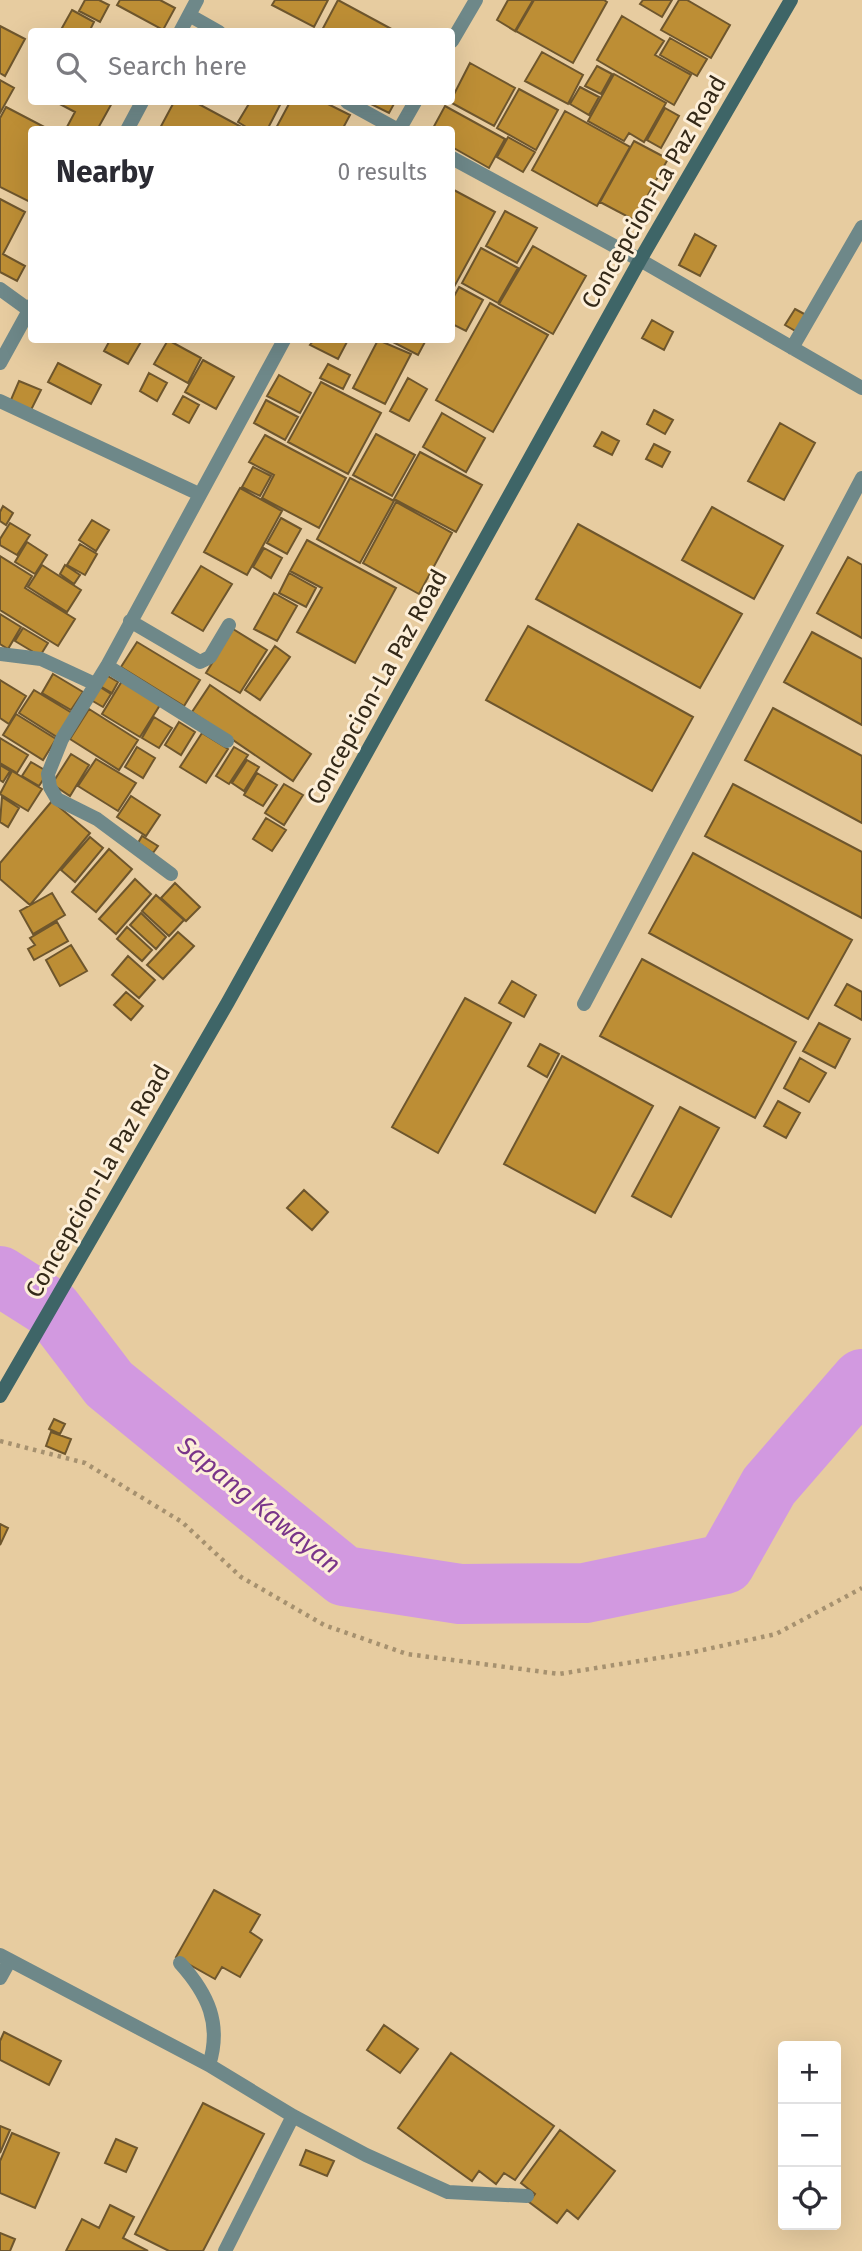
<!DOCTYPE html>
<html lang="en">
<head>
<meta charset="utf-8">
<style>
  :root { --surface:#fff; --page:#f2f2f3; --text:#2b2b33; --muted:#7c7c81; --line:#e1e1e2 }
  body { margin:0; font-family:"Fira Sans",sans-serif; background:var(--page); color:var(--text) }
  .controls { position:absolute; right:21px; bottom:21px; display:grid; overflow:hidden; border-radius:7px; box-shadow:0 7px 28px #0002 }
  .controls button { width:63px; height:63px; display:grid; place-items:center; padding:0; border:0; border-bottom:2px solid var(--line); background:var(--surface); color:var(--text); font:35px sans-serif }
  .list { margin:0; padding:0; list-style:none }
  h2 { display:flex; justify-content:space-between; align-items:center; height:91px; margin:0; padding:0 28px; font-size:30px }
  h2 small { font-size:23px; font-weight:400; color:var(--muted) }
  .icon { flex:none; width:38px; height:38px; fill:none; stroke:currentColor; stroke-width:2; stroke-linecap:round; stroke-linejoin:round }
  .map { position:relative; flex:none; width:862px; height:2251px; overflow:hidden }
  .search { position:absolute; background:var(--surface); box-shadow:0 7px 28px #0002; left:28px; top:28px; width:427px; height:77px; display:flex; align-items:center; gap:18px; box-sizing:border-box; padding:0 24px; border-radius:7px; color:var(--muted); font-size:26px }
  .panel { position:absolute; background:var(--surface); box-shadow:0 7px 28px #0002; left:28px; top:126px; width:427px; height:217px; border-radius:7px }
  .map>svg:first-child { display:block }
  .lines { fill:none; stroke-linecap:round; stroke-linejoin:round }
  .river { stroke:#d299e0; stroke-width:60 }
  .building { fill:#bd8e35; stroke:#6e562d; stroke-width:2 }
  .path { stroke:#a6916f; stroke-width:4.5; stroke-dasharray:3.5 5; stroke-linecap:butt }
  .service { stroke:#6e8889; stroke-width:14 }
  .minor { stroke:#6e8889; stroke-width:14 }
  .secondary { stroke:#3e6567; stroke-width:14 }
  .labels { text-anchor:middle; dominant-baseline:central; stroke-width:6; stroke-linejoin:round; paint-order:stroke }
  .street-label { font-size:24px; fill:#342918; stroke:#fdefd9 }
  .water-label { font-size:26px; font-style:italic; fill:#793489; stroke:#fdefd9 }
</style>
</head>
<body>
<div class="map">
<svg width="862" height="2251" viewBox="0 0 862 2251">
  <rect width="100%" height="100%" fill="#e7cca0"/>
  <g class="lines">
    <path class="river" d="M0,1276L52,1309L109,1384L344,1576L460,1594L585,1593L725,1564L769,1486L862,1379"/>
  </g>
  <path class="building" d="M85,0H99L109,5L100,22L79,11Z
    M120,0H160L175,8L163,30L117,5Z
    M275,0H328L314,27L272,5Z
    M338,0L397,32H321Z
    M508,0H533L515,31L497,20Z
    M534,0H604L607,2L573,63L516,31Z
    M643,0H672L662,17L640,4Z
    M679,0H687L730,25L711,58L661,30Z
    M72,10L94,22L89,32H68L62,28Z
    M622,16L664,41L655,55L691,75L674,105L597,60Z
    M0,26L25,39L5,76L0,73Z
    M670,38L707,59L697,76L660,55Z
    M542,52L583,75L568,104L525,81Z
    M470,63L515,88L494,126L450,102Z
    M597,66L612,74L601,94L585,86Z
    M614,74L666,103L644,142L629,133L624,141L588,121Z
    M0,80L14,88L0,113Z
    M580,87L599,97L589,115L570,104Z
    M519,89L558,110L536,150L497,128Z
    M56,102H110L112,103L97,130H72L67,127L75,112Z
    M174,102H195L247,130H159Z
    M250,102H274L280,105L267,130H251L238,122Z
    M290,102H324L350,115L342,130H275Z
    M367,102H395L389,113Z
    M445,106L505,139L489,168L452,147V130H432Z
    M6,107L50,130H32V203L0,187V118Z
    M665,108L679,116L661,148L647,140Z
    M565,111L630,147L597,206L532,170Z
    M508,137L535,152L523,172L497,157Z
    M634,141L668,159L634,220L600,202Z
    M452,189L495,212L454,287L452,286Z
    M0,199L25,212L3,254L25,266L17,281L0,272Z
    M505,211L537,228L517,263L486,246Z
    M695,234L716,246L700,276L679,265Z
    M533,246L586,276L553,334L499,304Z
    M481,248L518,268L498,303L462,283Z
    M459,287L483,300L466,331L452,324V300Z
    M490,303L548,335L493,432L436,400Z
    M795,309L808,316L799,333L785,325Z
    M652,320L673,332L664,350L642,338Z
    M110,340H142L128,364L104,351Z
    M168,340L201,358L188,383L154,364Z
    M314,340H348L338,359L310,345Z
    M378,340L411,354L385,404L353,388Z
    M389,340H426L418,355Z
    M203,360L234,377L216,409L185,392Z
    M58,363L101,385L91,404L48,382Z
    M328,364L350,375L343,389L320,378Z
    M149,373L167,383L157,401L140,391Z
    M279,375L311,393L300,413L267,396Z
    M408,378L427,389L409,421L390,411Z
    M19,381L41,390L30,412L10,402Z
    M321,382L381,413L348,474L288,442Z
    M183,396L199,405L189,423L173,414Z
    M266,400L298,417L285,440L254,423Z
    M654,410L673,420L665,434L647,424Z
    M442,413L485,438L466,472L423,447Z
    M780,423L815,443L784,500L748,481Z
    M602,432L619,441L612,455L594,446Z
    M376,434L415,455L392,496L353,475Z
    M265,435L346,478L319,528L262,498L274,475L249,462Z
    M654,444L670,452L662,467L646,459Z
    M420,452L482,485L456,532L394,499Z
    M253,467L271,476L260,496L242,487Z
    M350,478L394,501L360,563L317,539Z
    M240,488L282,511L247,575L204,552Z
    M396,502L452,533L419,594L363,563Z
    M3,506L13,513L6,525L0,521V512Z
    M712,507L783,546L754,599L682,560Z
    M281,518L301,529L287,554L267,543Z
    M92,520L109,530L96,551L79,540Z
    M10,523L30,535L17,555L0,545V539Z
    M578,524L742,614L700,688L536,599Z
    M307,540L396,588L355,663L297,632L322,588L290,571Z
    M27,542L47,555L35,574L15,562Z
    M80,544L97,554L85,575L67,565Z
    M264,548L282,558L271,578L253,567Z
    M0,556L32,576L25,588L75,619L58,646L0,610Z
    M848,557L862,565V638L817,613Z
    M42,565L81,590L67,612L28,587Z
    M65,565L80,575L74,584L60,574Z
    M201,566L232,584L203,631L172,613Z
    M289,573L316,588L306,607L279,593Z
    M274,593L297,606L277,641L254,629Z
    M0,614L21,627L8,649L0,644Z
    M528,626L693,717L652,791L486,700Z
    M23,628L48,643L40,656L15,641Z
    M233,629L267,650L240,693L206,673Z
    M812,632L862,659V725L784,682Z
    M137,642L200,680L184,706L121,667Z
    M275,646L290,657L260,700L245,690Z
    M53,674L83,692L71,710L42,693Z
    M106,675L118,682L112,693L100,686Z
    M0,680L26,696L9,724L0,718Z
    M122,681L160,705L140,737L102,714Z
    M210,685L311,754L293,781L192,712Z
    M100,687L111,694L103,707L91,700Z
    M34,690L72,713L57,737L19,713Z
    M773,708L862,756V823L745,760Z
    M89,709L138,740L119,770L70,739Z
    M16,714L56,739L43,760L3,735Z
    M154,717L172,728L159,748L142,738Z
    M179,722L195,732L181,755L165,745Z
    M202,733L228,749L206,783L180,767Z
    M0,738L28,755L17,773L0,763Z
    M137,747L155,758L143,778L125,767Z
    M234,747L248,755L229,784L216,776Z
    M71,754L89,765L70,796L52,784Z
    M96,759L136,783L118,811L78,786Z
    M247,760L259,767L244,791L232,783Z
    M31,762L48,772L39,786L22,776Z
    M0,765L10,771L3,782L0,780Z
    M12,771L42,789L28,811L0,794Z
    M257,773L277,785L263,806L244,795Z
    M284,784L303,795L284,825L265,813Z
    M733,784L862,852V918L705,836Z
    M131,796L160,815L146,836L117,817Z
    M2,797L19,808L8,827L0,822Z
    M52,801L90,833L30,905L0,879V863Z
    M266,818L286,830L272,851L253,839Z
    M142,836L158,846L153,853L138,843Z
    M90,837L103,848L75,882L61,870Z
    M109,849L132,869L96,912L72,892Z
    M693,853L852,940L808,1019L649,933Z
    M135,879L151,894L116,934L99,919Z
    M175,883L200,907L186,921L161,898Z
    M52,893L65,915L33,934L20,911Z
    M156,895L184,920L169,936L142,911Z
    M141,913L166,937L156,949L130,925Z
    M57,922L68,941L34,960L28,949L35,945L30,938Z
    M127,927L152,950L142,961L117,939Z
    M178,932L194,946L163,979L147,965Z
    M71,945L87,971L60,986L46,960Z
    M128,956L155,980L139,998L112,975Z
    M642,959L796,1042L755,1118L600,1036Z
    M512,981L536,995L524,1017L499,1003Z
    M847,984L862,992V1020L835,1005Z
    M126,992L143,1006L131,1020L114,1005Z
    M465,998L511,1023L438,1153L392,1127Z
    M819,1023L850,1039L835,1068L803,1051Z
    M540,1044L559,1054L547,1077L528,1066Z
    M562,1056L653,1106L595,1213L504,1164Z
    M800,1058L826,1073L809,1102L784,1088Z
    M778,1101L800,1113L786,1138L764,1126Z
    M680,1107L719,1128L671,1217L632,1196Z
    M304,1190L328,1212L312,1230L287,1208Z
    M54,1419L65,1424L60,1434L49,1429Z
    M51,1432L71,1439L65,1454L46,1446Z
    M0,1524L8,1528L0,1545Z
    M214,1890L260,1915L250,1932L262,1940L240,1977L222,1967L215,1979L176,1957Z
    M384,2025L418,2049L400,2073L367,2050Z
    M4,2032L61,2061L49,2085L0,2060V2041Z
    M451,2053L554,2126L515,2180L504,2173L496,2184L479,2171L472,2181L398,2128Z
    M203,2103L264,2134L203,2251H169L135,2234Z
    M0,2126L10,2130L0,2153Z
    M560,2130L615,2171L578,2219L567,2210L557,2223L529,2202L535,2194L521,2183Z
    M12,2133L59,2153L35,2208L0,2193V2161Z
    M116,2139L137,2148L126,2172L105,2163Z
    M306,2150L334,2161L327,2176L300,2165Z
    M110,2205L134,2217L123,2238L148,2251H66L82,2219L99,2228Z
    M0,2233L15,2239L10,2251H0Z"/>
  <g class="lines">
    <path class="path" d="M0,1441L85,1463L182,1522L241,1577L324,1625L407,1654L559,1674L689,1653L776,1634L862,1588"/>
    <path class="service" d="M640,260L862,388
      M792,348L862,227
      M584,1004L862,478
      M0,1955L209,2065L293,2116L366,2155L448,2192L527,2196
      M180,1963C208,1994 222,2024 209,2065
      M0,1978L10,1960
      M225,2251L293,2116"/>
    <path class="minor" d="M189,15L219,32
      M180,32L197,0
      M452,41L476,0
      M347,102L398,130
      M127,130L142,102
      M399,130L415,102
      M452,158L640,260
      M0,289L29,310
      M0,363L32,305
      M0,401L199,494
      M130,621L200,662L210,657L229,625
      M0,654L41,659L95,684
      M107,666L227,741
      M171,874L97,819L57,799L50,787L48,774L62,739L107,666L284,340"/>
    <path class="secondary" d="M0,1396L228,1002L640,260L791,0"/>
  </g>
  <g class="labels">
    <g class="street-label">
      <text transform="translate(654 192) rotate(-60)">Concepcion-La Paz Road</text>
      <text transform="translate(377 687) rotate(-61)">Concepcion-La Paz Road</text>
      <text transform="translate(98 1181) rotate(-60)">Concepcion-La Paz Road</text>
    </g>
    <g class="water-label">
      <text transform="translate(259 1505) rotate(39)">Sapang Kawayan</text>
    </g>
  </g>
</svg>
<div class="controls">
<button>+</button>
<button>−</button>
<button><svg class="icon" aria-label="locate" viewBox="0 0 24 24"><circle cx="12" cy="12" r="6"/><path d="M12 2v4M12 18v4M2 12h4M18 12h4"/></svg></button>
</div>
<div class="search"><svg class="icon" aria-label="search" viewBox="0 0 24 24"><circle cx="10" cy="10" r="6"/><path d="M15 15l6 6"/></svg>Search here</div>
<section class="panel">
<h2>Nearby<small>0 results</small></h2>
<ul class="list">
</ul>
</section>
</div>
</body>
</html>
